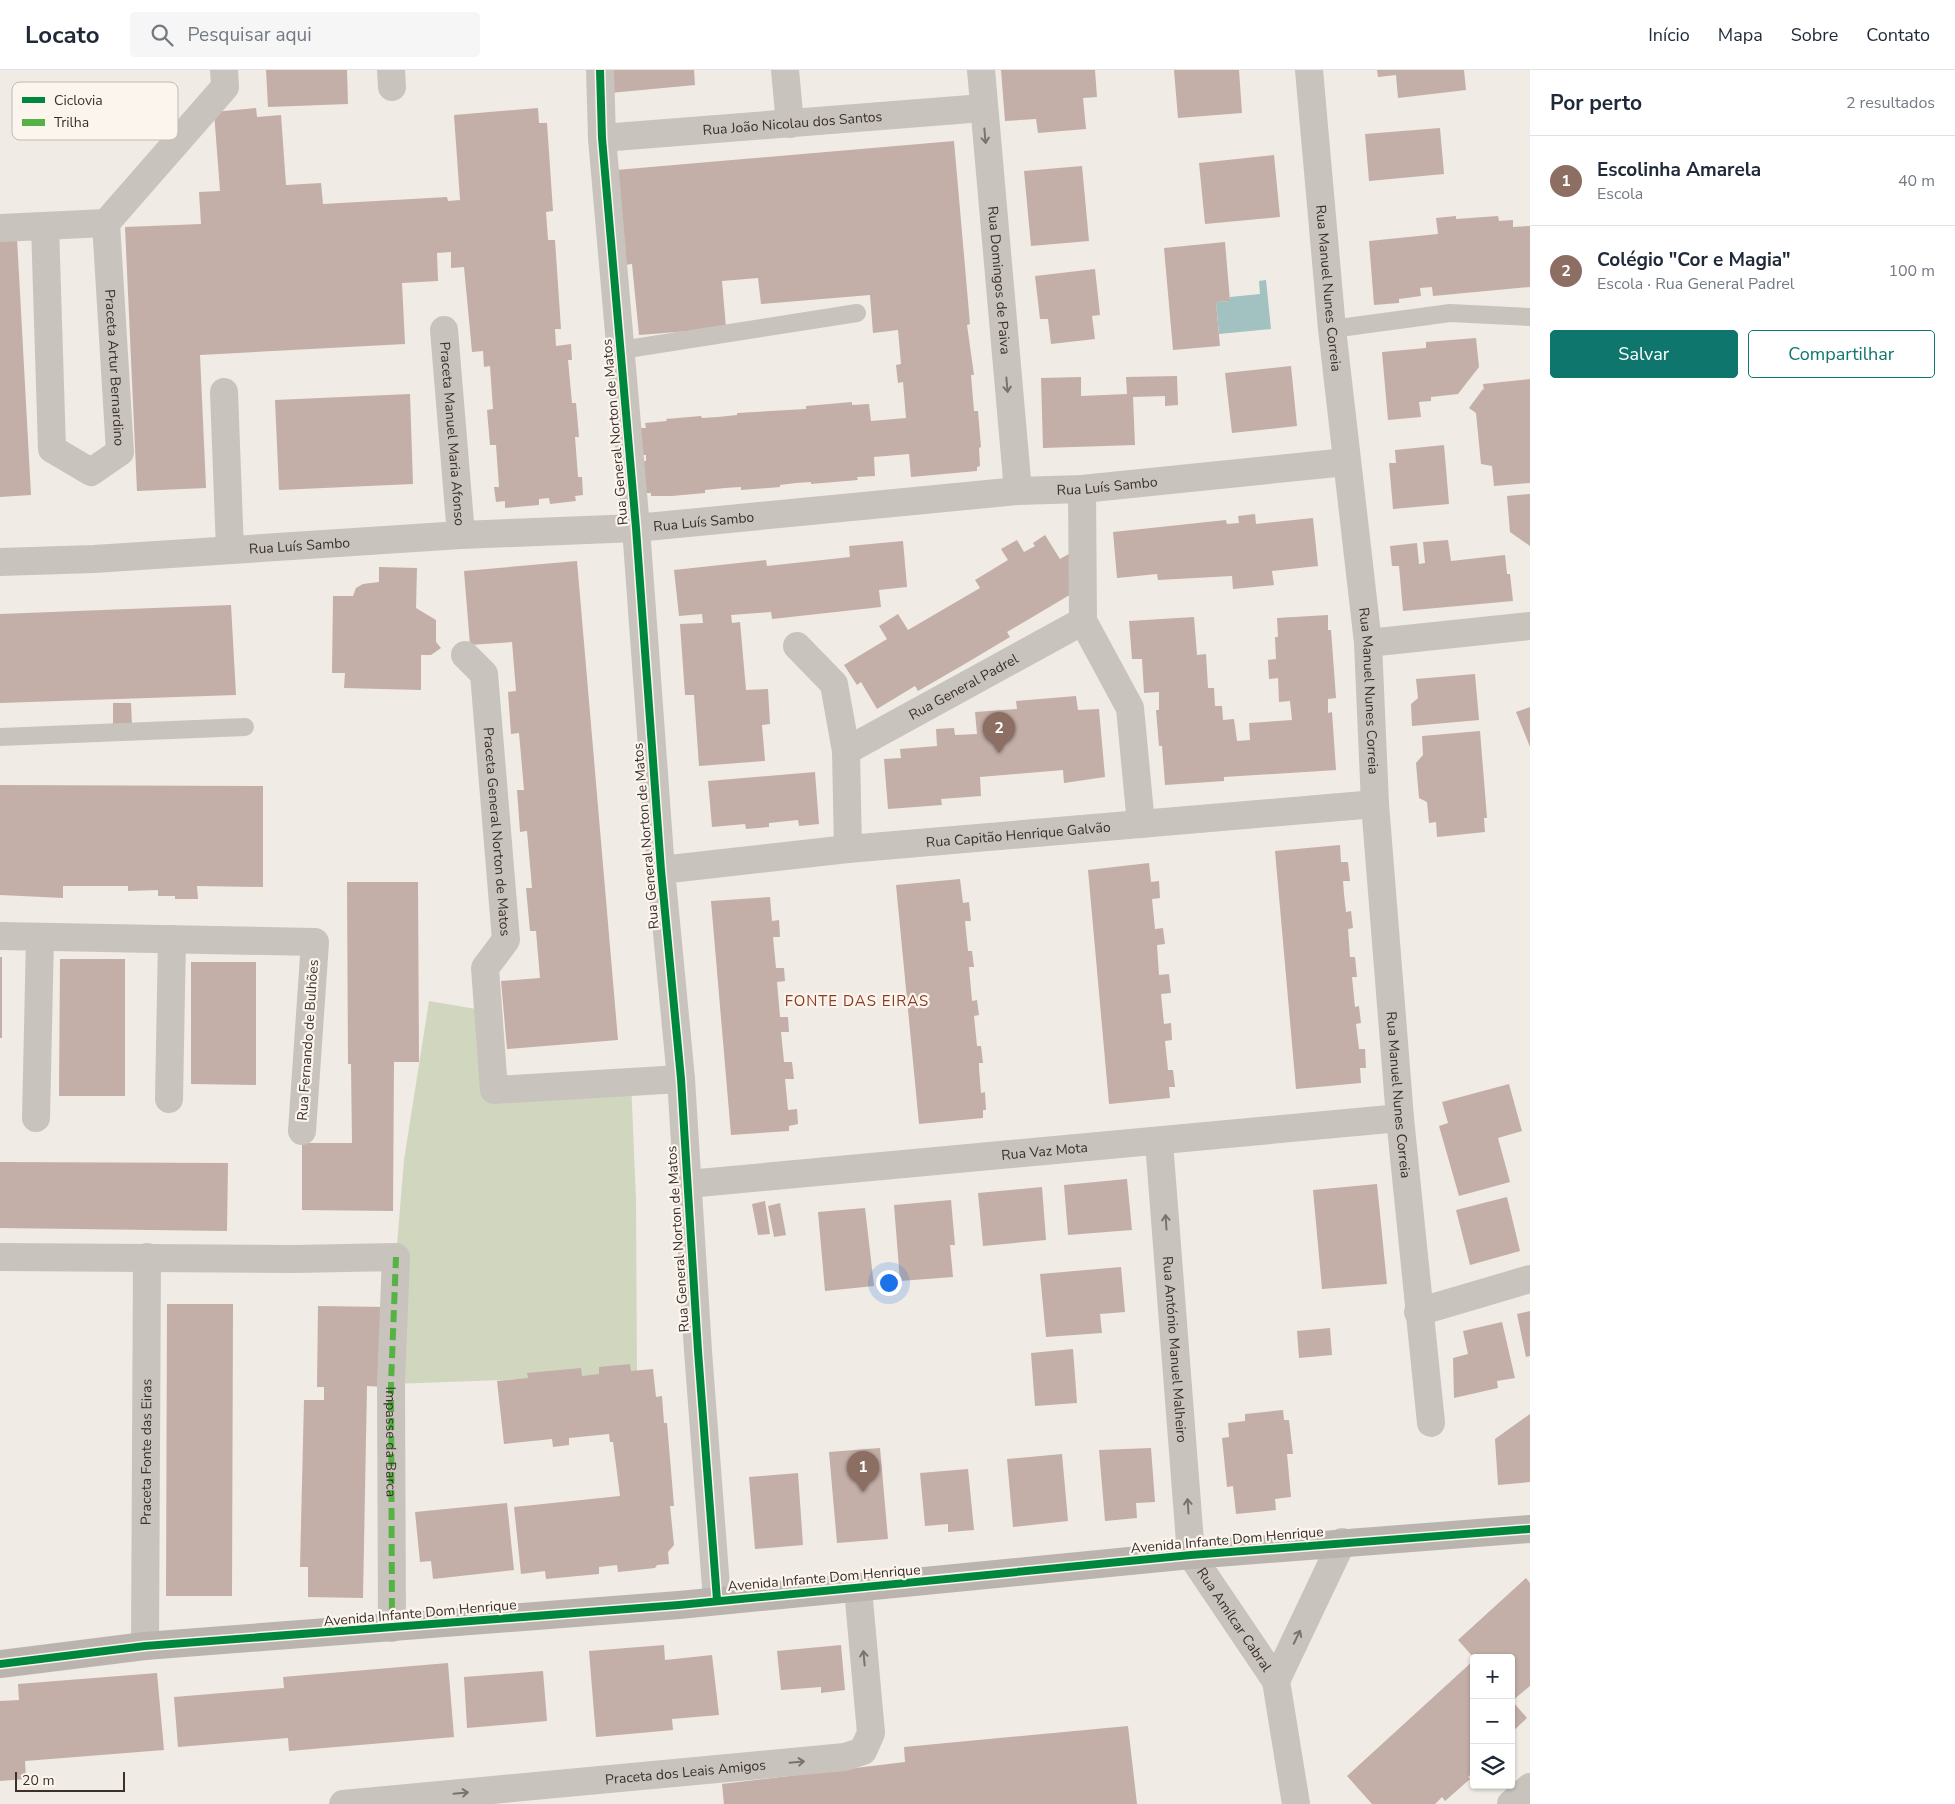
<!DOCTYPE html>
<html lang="pt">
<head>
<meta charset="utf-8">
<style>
  :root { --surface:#fff; --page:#f6f6f7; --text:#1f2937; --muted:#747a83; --line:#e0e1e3; --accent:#0f766e }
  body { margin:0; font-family:"Nunito Sans",sans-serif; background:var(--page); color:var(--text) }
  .controls { position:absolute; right:15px; bottom:15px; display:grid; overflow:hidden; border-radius:5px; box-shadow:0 1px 4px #0004 }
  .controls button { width:45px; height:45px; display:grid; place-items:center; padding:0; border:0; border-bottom:1px solid var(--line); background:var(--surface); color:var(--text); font:25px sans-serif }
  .scale { position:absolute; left:15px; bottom:12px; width:110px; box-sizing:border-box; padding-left:5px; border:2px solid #3b302b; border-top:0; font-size:14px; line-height:18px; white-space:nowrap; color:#3b302b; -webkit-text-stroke:4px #fbf5ee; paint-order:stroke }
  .you { position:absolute; left:888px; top:1212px; width:18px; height:18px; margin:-12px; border:4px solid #fff; border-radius:50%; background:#1a73e8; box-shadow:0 0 0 8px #1a73e833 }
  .badge { display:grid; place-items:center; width:32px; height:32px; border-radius:50%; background:var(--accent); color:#fff; font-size:16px; font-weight:700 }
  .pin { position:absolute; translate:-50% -41px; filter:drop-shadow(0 1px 2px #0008) }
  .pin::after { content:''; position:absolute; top:26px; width:18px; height:15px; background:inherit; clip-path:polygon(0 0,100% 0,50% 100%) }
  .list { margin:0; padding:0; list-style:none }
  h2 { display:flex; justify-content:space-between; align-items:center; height:65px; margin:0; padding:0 20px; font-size:21px }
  h2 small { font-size:16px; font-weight:400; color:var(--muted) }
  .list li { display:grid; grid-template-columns:32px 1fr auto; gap:15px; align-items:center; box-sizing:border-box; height:90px; padding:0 20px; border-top:1px solid var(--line) }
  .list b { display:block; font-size:19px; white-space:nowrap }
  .list p { margin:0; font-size:16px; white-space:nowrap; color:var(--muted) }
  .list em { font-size:16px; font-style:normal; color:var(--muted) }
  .actions { display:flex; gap:10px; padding:15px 20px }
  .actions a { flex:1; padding:11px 0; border:1px solid var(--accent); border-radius:5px; text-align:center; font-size:18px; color:var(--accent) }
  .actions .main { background:var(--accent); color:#fff }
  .icon { flex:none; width:28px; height:28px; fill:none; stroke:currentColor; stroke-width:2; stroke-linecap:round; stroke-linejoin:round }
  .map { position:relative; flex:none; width:1530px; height:1734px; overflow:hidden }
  header { display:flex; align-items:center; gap:30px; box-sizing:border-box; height:70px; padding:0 25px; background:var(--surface); border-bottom:1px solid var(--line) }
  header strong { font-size:24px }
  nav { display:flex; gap:28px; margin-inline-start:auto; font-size:18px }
  .search { width:350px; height:45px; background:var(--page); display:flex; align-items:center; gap:12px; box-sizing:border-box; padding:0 18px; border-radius:5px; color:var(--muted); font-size:19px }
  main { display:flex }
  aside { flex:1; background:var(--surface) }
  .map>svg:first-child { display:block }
  .green { fill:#d1d6bf }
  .water { fill:#a1c2c1 }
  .building { fill:#c3afa7 }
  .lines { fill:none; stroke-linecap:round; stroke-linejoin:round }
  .lane { stroke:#c9c3be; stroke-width:18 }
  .street { stroke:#c9c3be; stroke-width:28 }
  .secondary { stroke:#bab3ae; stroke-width:28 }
  .quiet { stroke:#57b246; stroke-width:6; stroke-dasharray:12 6; stroke-linecap:butt }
  .cycleway-casing { stroke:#fbf5ee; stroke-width:11 }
  .cycleway { stroke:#00873e; stroke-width:8 }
  .oneway { stroke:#7b726d }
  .labels { text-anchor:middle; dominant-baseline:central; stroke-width:4.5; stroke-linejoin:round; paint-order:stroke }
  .street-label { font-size:14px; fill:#3b302b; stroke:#fbf5ee }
  .neighbourhood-label { font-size:15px; letter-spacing:1px; fill:#8c3b22; stroke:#fbf5ee }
  .key { fill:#fbf5ee; stroke:#c1bab4; stroke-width:1 }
  .key-label { font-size:14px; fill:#3b302b }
</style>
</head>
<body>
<header>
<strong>Locato</strong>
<div class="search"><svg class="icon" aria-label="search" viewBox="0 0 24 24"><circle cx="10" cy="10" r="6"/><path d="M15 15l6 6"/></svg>Pesquisar aqui</div>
<nav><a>Início</a><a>Mapa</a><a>Sobre</a><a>Contato</a></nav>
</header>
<main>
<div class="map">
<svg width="1530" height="1734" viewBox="0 0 1530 1734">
  <rect width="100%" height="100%" fill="#f0ebe5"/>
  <path class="green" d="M429,931L476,939L494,1020L631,1011L636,1130L637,1305L391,1314L396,1187L404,1090Z"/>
  <path class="water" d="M1266,210L1271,259L1219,264L1216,232L1230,231V227L1260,224L1259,211Z"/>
  <path class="building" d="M266,0H347L348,34L268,37Z
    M608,0H694L695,15L610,23Z
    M1001,0H1095L1097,27L1083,28L1086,59L1038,63L1036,49L1005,51Z
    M1174,0H1239L1242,43L1178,48Z
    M1377,0H1464L1466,20L1398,28L1396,5L1378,7Z
    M256,38L257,47L281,45L286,115L321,113L323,134L447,127L448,131L460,130L454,45L538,38L539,53H547L553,141L546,142L548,170H555L561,259H555L556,276L571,274L572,290H568L572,333H576L579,367H575L578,407H582L583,425L575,426L576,431L550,434L549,428L539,429V435L505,438V431L496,432L494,417H499L496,375H490L487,340L493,339L490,296L484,297L483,281L472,282L464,197L451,198V182L437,183L438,211L402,213L405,274L200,285L206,418L137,421L125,157L201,154L199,122L220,121L214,42Z
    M1440,58L1444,104L1369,111L1365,64Z
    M954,71L970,254L967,255L974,305H971L974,341H978L981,377L979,378L980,396L977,397V401L911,407L909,384L874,387L875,406L857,407L858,410L811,414V412L796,413L780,415V417L741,420V417L725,418L705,420V423L672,426H651V423H646L643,391H646V385H642L640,358H646L645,353L667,351L666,349L701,346L702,348L718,347L737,345V343L806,339V336L852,332V335L869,334L871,351L906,348L903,312L898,313L896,295L901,294L898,260L873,263L870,225L761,234L758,208L722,211L726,258L639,265L632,194L625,195L616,100Z
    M1274,85L1280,147L1205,154L1199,93Z
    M1082,96L1089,171L1031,176L1024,101Z
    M1456,146V149L1498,146L1499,151L1513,150V157L1530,156V217L1433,226L1432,217L1420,218L1421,226L1399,229V233L1374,235L1369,171L1438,164L1436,148Z
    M17,168L31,425L0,427V170Z
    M1225,172L1230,231L1216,232L1220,276L1173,280L1164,178Z
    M1095,199L1100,245L1092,246L1095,269L1051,274L1048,249H1040L1035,206Z
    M1476,268L1479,297L1458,324L1431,327V331L1419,332L1421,347L1388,350L1382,282L1426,278V272Z
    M1291,296L1297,356L1232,363L1225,303Z
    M1177,306L1178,335L1165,336V326L1133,327L1135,375L1043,378L1041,308L1081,307V326L1127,324L1126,307Z
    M1530,309V413L1494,416L1492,396L1481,394L1476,343L1469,338L1483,319L1484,320L1483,314Z
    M410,324L413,414L279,420L275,330Z
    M1444,375L1449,434L1393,439L1389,393H1396L1395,380Z
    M1530,424V476L1510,462L1507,426Z
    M1255,444L1256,454L1313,448L1318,496L1272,501L1274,515L1233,519L1232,506L1158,510L1157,504L1117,508L1113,462L1226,450L1227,454L1239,453L1238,446Z
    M1045,465L1060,489L1074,481L1078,520L1007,562L1010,567L963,595L918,621L915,616L877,639L861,612L857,615L844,595L887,569L879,556L898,544L908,560L980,518L975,510L1008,490L1001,479L1017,470L1024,482L1035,476L1033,473Z
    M1448,470L1451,491L1505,485L1507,504H1510L1513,531L1403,541L1399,496H1392L1390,476L1417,473L1419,494L1425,493L1423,472Z
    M903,471L907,517L879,520L881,537L772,549L771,542L731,545L732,553L740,552L746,620L768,619L770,654L762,655L765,691L699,696L694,625H685L680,554L703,553L702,544L679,546L674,500L766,490L767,496L850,487L849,476Z
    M577,491L618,970L507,979L501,911L540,908L536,861H530L526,818H532L527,761L520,762L517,720H524L519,663L511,664L508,622L516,621L512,572L470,575L464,501Z
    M379,497L417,498L416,538L436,550V572L441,578L431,585H421V620L344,618L345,603H332L333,526H353L356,518L363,514L379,512Z
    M231,535L236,625L0,633V544Z
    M1328,545V560H1331L1336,628L1328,629V643L1332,642L1336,700L1224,707V711L1165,715L1162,676H1159L1156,640H1159V622L1144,623L1142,589H1132L1129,551L1194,547L1197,585L1206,584L1208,618H1214L1215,636H1222L1223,650L1234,649L1237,671L1250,670L1249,653L1292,650L1290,631L1279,632L1278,608L1269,609L1268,590L1276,589L1275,567H1278L1277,548Z
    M1475,604L1479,650L1412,656L1411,634L1418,628L1416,609Z
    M1076,626L1078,640L1099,639L1105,707L1064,713L1063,700L980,707L981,726L941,729L942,735L888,739L884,689L901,688L900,679L937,676L936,659L954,658L955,665L977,664L975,642L1017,639L1016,631Z
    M113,633H131L132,656H113Z
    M1530,637V677L1516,642Z
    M1480,661L1487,748H1484L1485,762L1437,767L1436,752L1429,753L1427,732L1419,728L1416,693L1423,685L1422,666Z
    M815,702L819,754L799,756L798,750L769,753V757L746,759L745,754L712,757L708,711Z
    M0,715L263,716V817L197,816L198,829H175V826H158V820L128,821V816H63V828L0,825Z
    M1340,775L1341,792H1348L1350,811H1343L1344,824L1346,842L1351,841L1353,858L1348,859L1350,887H1355L1357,907H1352L1355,937L1359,936L1361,953L1356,954L1359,979H1365L1366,998H1360L1361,1013L1296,1019L1275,781Z
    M1149,793L1151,812L1159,811L1160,828L1152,829L1155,859L1163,858L1165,874L1157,875L1159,905L1169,904L1171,923L1161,924L1164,954L1171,953L1172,970L1165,971L1168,1000H1173L1175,1017H1169L1170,1028L1109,1034L1088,800Z
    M960,809L963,833L969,832L971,851H965L968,881H972L974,897H969L972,931L977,930L979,945L974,946L977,976H981L983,993H979V998L981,1023L985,1022L986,1040H983V1048L919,1054L896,815Z
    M347,812H418L419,992H394L393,1141L302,1140V1073H352L351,994H348Z
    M770,827L772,851L779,850L780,867H773L776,898H784L785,911L777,912L780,947H788L789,962H781L784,992H792L794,1009H785L788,1040L797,1039L798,1054L789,1056V1061L731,1065L711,831Z
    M0,887H2V968H0Z
    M60,889H125V1026H59Z
    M191,892H256V1015L191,1014Z
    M1509,1014L1522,1061L1498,1068L1510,1112L1459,1126L1439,1056L1448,1053L1442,1032Z
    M0,1092L228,1093L227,1161L0,1158Z
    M1127,1109L1132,1160L1068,1165L1064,1115Z
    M1377,1114L1387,1214L1322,1219L1313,1120Z
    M1042,1117L1046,1170L983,1176L978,1123Z
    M1507,1127L1520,1181L1470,1195L1456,1140Z
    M951,1130L955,1175H950L953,1207L900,1211L894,1135Z
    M765,1131L770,1164L758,1165L752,1134Z
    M780,1133L786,1165L774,1167L768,1136Z
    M865,1138L874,1216L825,1221L818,1142Z
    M1121,1197L1125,1242L1100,1244L1102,1263L1046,1267L1040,1204Z
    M167,1234H233L232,1526H166Z
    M318,1236L387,1237L385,1317L367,1316L363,1528L308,1527V1497H300L304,1330H324V1317H317Z
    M1530,1241V1286L1526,1287L1517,1244Z
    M1502,1252L1515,1308L1497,1311L1498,1318L1454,1328L1453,1288L1468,1284L1463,1261Z
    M1330,1258L1332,1285L1299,1288L1297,1261Z
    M1073,1279L1077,1333L1035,1336L1031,1283Z
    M630,1294L631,1301L653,1299L656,1327L662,1326L664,1353H667L674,1436H670L674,1475L668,1482L669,1494L657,1495L655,1498L618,1502L617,1495L599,1497V1504L546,1509L545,1501L521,1504L514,1437L620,1426L613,1372H610L609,1364L569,1368V1375L553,1377L552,1369L504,1374L497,1311L528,1308L527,1303L581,1298L582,1306L599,1304V1297Z
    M1283,1340L1284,1350H1289L1293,1384H1287L1291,1427L1275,1429L1276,1440L1236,1444L1233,1416L1227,1417L1222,1368L1229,1367L1228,1353L1245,1351V1344Z
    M1530,1344V1412L1498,1415L1495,1369Z
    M880,1378L888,1469L837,1473L829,1382Z
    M1151,1378L1155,1432L1136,1433L1137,1448L1105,1451L1099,1380Z
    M1062,1384L1068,1451L1013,1457L1007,1389Z
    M968,1399L974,1460L948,1462V1454L925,1456L920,1403Z
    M798,1403L803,1475L755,1479L749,1407Z
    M507,1433L514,1500L433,1509L431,1491L420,1492L415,1442Z
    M1526,1508L1530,1513V1616L1512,1631L1527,1648L1511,1663V1588H1474L1458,1570Z
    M664,1575L665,1590L712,1585L719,1645L672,1649L673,1660L596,1667L589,1581Z
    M841,1575L845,1620L821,1623V1617L781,1620L777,1581Z
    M1474,1590V1701L1468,1707L1470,1709L1445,1731L1442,1727L1435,1734H1372L1347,1706Z
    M448,1593L454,1667L289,1681L288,1668L178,1677L174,1627L284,1618L283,1607Z
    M543,1601L547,1651L467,1658L464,1607Z
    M157,1603L164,1680L25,1691L26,1709L0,1711V1631L19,1630L18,1614Z
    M1128,1656L1137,1734H724L722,1714L905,1692L904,1677Z"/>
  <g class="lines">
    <path class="lane" d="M1332,259L1450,243L1530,247
      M621,280L857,243
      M0,667L245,657"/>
    <g class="street">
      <path d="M391,0L392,17"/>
      <path d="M600,0L602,68L636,458L661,800L681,1009L698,1281L717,1530"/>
      <path d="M785,0L790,54"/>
      <path id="s1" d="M981,0L1018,421"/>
      <path id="s2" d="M1309,0L1332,259L1368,573L1375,734L1400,1048L1431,1353"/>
      <path id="s3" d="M602,68L983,38"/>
      <path d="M106,153L225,17L224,0"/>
      <path id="s4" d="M0,158L106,153L120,382L91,402L52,379L45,156"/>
      <path id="s5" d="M444,260L461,465"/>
      <path d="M224,322L230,480"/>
      <path d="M1082,419L1083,551L1130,638L1141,754"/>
      <path id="s6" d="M0,492L94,489L461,465L636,458L1018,421L1082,419L1346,392"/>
      <path d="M1368,573L1530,556"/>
      <path d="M797,576L834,614L846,681"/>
      <path id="s7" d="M465,585L484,604L506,870L485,898L494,1020L681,1009"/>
      <path id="s8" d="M848,779L846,681L1083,551"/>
      <path id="s9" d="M661,800L848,779L1375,734"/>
      <path d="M0,866L315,872L302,1061"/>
      <path d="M169,1029L172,869"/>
      <path d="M36,1048L40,867"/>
      <path id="s10" d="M1159,1072L1191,1485L1276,1611L1296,1734"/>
      <path id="s11" d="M688,1114L1400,1048"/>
      <path id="s12" d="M0,1187L294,1189L396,1187L391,1314L392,1558"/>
      <path d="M1418,1242L1530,1209"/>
      <path id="s13" d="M145,1576L147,1187"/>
      <path d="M1276,1611L1342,1472"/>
      <path id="s14" d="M343,1734L845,1687L863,1681L871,1663L858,1519"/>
      <path d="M1511,1734L1530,1717"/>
    </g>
    <path class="secondary" d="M0,1594L145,1576L679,1535L1191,1485L1530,1459"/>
    <path class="quiet" d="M392,1558L391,1314L396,1187"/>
    <defs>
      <path id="cycleway" d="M600,0L602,68L636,458L661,800L681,1009L698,1281L717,1530
        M0,1594L145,1576L679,1535L1191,1485L1530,1459"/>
    </defs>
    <use href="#cycleway" class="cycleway-casing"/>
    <use href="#cycleway" class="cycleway"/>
  </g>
  <defs><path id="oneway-shaft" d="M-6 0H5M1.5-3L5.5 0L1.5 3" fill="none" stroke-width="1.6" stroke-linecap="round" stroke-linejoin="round" transform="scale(1.25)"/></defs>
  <g class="oneway">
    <use href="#oneway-shaft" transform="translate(985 66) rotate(85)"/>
    <use href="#oneway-shaft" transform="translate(1007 315) rotate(85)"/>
    <use href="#oneway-shaft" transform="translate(1166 1152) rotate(-94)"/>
    <use href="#oneway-shaft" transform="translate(1188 1436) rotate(-94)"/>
    <use href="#oneway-shaft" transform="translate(1297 1567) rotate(-64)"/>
    <use href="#oneway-shaft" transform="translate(864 1588) rotate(-95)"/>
    <use href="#oneway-shaft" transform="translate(797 1692) rotate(-5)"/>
    <use href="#oneway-shaft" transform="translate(461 1723) rotate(-5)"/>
  </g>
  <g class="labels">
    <g class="street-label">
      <text stroke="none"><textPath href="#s3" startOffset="191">Rua João Nicolau dos Santos</textPath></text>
      <text stroke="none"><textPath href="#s1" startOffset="211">Rua Domingos de Paiva</textPath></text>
      <text stroke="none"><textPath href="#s2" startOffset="219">Rua Manuel Nunes Correia</textPath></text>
      <text stroke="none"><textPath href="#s4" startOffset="251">Praceta Artur Bernardino</textPath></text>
      <text transform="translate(615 362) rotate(-95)">Rua General Norton de Matos</text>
      <text stroke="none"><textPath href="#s5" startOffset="104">Praceta Manuel Maria Afonso</textPath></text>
      <text stroke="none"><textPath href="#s6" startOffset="1110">Rua Luís Sambo</textPath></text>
      <text stroke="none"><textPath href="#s6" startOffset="705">Rua Luís Sambo</textPath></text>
      <text stroke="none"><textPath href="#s6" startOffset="300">Rua Luís Sambo</textPath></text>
      <text stroke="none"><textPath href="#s8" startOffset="232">Rua General Padrel</textPath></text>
      <text stroke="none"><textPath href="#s2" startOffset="624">Rua Manuel Nunes Correia</textPath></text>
      <text stroke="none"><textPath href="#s7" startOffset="185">Praceta General Norton de Matos</textPath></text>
      <text stroke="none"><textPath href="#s9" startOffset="359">Rua Capitão Henrique Galvão</textPath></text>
      <text transform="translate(646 766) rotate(-95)">Rua General Norton de Matos</text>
      <text transform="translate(308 970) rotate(-86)">Rua Fernando de Bulhões</text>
      <text stroke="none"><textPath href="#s2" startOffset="1029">Rua Manuel Nunes Correia</textPath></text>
      <text stroke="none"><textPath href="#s11" startOffset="358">Rua Vaz Mota</textPath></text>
      <text transform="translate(678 1169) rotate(-94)">Rua General Norton de Matos</text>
      <text stroke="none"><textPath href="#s10" startOffset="208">Rua António Manuel Malheiro</textPath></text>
      <text stroke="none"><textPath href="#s12" startOffset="581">Impasse da Barca</textPath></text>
      <text stroke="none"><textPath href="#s13" startOffset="194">Praceta Fonte das Eiras</textPath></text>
      <text transform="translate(1227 1470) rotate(-5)">Avenida Infante Dom Henrique</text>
      <text transform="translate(824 1508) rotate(-5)">Avenida Infante Dom Henrique</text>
      <text transform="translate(420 1543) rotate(-5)">Avenida Infante Dom Henrique</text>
      <text stroke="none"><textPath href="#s10" startOffset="492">Rua Amílcar Cabral</textPath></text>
      <text stroke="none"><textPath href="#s14" startOffset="344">Praceta dos Leais Amigos</textPath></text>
    </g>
    <g class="neighbourhood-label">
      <text x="857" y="931">FONTE DAS EIRAS</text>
    </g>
  </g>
  <rect x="12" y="12" width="166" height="58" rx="8" class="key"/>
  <rect x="22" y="27" width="23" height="6" fill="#00873e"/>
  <rect x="22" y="49" width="23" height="7" fill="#57b246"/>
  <g class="key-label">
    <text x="54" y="35">Ciclovia</text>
    <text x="54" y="57">Trilha</text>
  </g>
</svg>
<div class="controls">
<button>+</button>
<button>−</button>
<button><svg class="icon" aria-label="layers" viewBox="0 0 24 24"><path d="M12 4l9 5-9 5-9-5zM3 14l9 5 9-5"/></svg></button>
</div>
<div class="scale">20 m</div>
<div class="you"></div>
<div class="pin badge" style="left:863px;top:1422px;background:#8d6e63">1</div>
<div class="pin badge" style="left:999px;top:683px;background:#8d6e63">2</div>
</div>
<aside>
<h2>Por perto<small>2 resultados</small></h2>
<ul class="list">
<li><span class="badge" style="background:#8d6e63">1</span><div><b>Escolinha Amarela</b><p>Escola</p></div><em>40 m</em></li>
<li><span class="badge" style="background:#8d6e63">2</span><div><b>Colégio &quot;Cor e Magia&quot;</b><p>Escola · Rua General Padrel</p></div><em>100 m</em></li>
</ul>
<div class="actions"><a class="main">Salvar</a><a>Compartilhar</a></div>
</aside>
</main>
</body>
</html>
